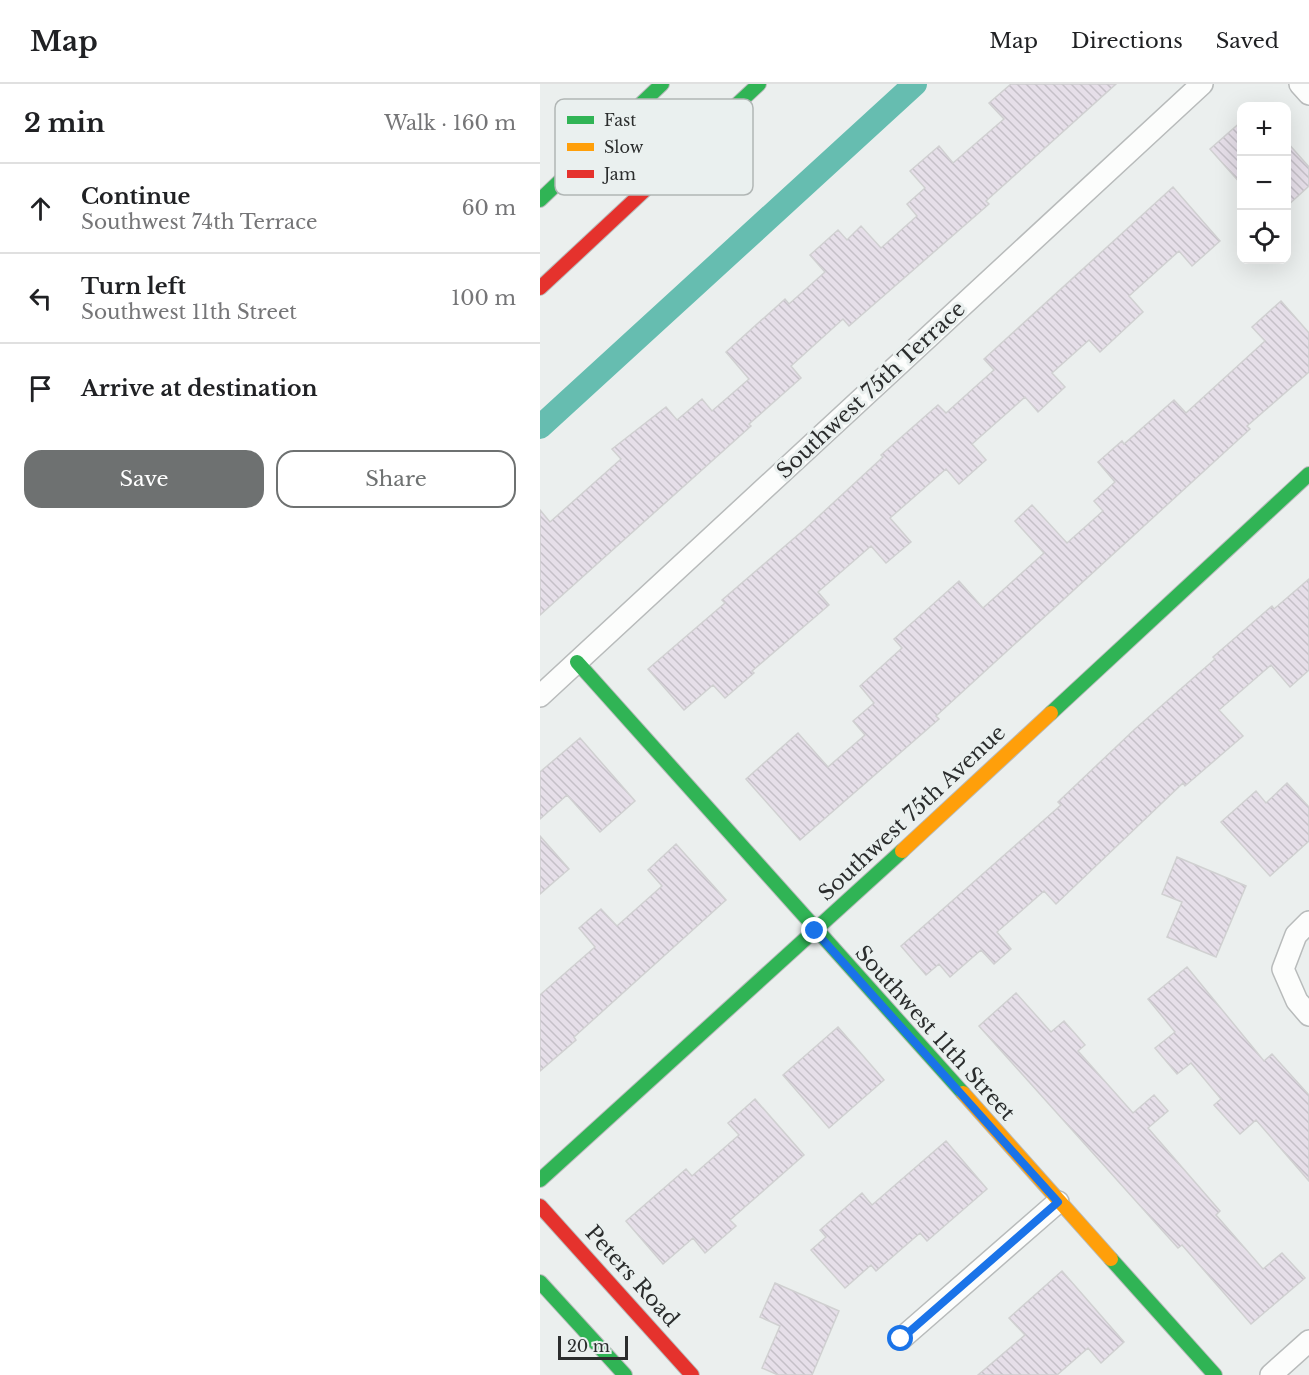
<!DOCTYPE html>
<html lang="en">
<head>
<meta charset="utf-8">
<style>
  :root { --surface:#fff; --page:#f6f6f6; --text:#202124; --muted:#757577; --line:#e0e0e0; --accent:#6e7171 }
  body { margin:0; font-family:"Libre Baskerville",serif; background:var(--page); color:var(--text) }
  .controls { position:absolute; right:18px; top:18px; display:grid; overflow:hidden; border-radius:12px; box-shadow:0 6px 24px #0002 }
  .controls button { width:54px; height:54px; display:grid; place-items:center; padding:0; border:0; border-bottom:2px solid var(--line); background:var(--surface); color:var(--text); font:30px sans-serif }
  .scale { position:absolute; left:18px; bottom:15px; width:70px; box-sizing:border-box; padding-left:6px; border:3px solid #2b2d2d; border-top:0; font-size:16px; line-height:21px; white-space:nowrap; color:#2b2d2d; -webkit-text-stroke:4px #eaf0ef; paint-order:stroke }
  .stop { position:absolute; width:18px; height:18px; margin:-14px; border:4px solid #1a73e8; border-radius:50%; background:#fff }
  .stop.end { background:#1a73e8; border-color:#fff; box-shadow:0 2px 6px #0008 }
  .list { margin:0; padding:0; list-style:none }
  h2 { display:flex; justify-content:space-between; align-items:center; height:78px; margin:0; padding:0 24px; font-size:26px }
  h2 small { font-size:20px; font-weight:400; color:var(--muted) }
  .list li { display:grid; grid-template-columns:39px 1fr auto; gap:18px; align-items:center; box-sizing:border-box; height:90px; padding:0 24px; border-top:2px solid var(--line) }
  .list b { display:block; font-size:22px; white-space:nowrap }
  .list p { margin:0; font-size:20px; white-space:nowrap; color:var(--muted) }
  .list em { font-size:20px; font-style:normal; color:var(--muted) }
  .actions { display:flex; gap:12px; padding:18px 24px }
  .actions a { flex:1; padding:14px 0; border:2px solid var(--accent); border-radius:18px; text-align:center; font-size:21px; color:var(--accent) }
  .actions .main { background:var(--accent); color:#fff }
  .icon { flex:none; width:33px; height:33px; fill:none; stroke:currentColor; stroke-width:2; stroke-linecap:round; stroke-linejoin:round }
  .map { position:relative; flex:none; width:769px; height:1291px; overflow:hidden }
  header { display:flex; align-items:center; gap:36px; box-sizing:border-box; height:84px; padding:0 30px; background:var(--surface); border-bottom:2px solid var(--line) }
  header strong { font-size:28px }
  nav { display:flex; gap:33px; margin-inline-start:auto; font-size:21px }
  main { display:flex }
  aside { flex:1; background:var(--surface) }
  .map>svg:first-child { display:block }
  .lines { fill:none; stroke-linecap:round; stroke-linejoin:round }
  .canal { stroke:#66bdb0; stroke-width:24 }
  .building { fill:url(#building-back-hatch); stroke:#d0d0d1; stroke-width:1.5 }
  .street-casing { stroke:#b8bbbb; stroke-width:24 }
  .fast-casing { stroke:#b8bbbb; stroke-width:16 }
  .slow-casing { stroke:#b8bbbb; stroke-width:16 }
  .jam-casing { stroke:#b8bbbb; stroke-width:16 }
  .street { stroke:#fcfdfc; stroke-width:21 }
  .fast { stroke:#30b455; stroke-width:14 }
  .slow { stroke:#ff9f0a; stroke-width:14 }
  .jam { stroke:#e5322d; stroke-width:14 }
  .route { stroke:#1a73e8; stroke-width:8 }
  .labels { text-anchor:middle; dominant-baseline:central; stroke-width:6; stroke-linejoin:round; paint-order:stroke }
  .street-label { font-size:21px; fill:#2b2d2d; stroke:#eaf0ef }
  .key { fill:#eaf0ef; stroke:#b1b6b5; stroke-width:1.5 }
  .key-label { font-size:16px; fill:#2b2d2d }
</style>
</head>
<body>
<header>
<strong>Map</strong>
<nav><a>Map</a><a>Directions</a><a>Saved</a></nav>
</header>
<main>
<aside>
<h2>2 min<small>Walk · 160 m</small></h2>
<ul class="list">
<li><svg class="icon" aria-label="ahead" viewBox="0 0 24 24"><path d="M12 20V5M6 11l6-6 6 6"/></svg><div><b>Continue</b><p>Southwest 74th Terrace</p></div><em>60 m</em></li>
<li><svg class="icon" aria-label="left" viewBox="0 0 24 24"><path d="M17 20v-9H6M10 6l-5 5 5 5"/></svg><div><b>Turn left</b><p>Southwest 11th Street</p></div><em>100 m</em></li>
<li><svg class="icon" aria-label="arrive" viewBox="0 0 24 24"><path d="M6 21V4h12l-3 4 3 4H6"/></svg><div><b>Arrive at destination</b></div></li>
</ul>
<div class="actions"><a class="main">Save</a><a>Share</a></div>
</aside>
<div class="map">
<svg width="769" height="1291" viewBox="0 0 769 1291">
  <defs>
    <pattern id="building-back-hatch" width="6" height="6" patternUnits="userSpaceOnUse" patternTransform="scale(1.5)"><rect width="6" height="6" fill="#e6dfe9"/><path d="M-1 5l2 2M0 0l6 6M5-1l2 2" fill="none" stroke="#c5c0c8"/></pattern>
  </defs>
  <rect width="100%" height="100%" fill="#ebefee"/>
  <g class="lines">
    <path class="canal" d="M0,343L375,0"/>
  </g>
  <path class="building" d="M471,0H576L446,117L449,120L309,242L303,235L251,282L261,294L209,340L211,342L0,531V426L10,438L81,375L72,365L126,323L137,336L162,315L172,327L209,295L186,268L245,215L249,220L285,188L270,171L298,146L307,156L321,142L341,164L377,132L367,120L385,104L370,87L399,62L413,79L464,35L449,19Z
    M702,37V101L670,65Z
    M747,58L769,83V102L747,122Z
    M633,103L680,157L652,182L639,167L589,212L603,228L560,268L549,256L512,289L525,303L498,328L485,313L432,360L446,376L419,400L406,385L350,434L371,458L346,479L331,462L278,508L289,521L212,587L214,589L185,614L173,601L144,626L108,585L185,519L182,516L266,444L343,373L341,371L398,321L406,329L454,286L444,275Z
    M741,217L769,249V288L707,342L710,345L396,632L399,635L260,756L206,695L258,649L288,683L325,651L313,637L334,619L320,602L362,564L354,555L419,497L443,524L504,469L475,437L492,421L527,459L563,427L554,417L575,398L558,378L582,357L584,360L634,316L646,329L725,257L712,243Z
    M769,495V586L750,603L731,581L679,626L703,652L645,702L643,699L516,820L504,807L457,848L471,865L454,880L441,866L410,893L399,880L386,891L361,862L521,721L518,718L595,645L675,575L673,573L732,522L734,525Z
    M40,654L95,717L60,748L27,711L0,735V688Z
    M747,699L769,723V757L730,792L681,738L716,707L726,719Z
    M0,752L29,785L0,810Z
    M136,760L186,816L34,953L36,956L0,987V911L55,863L39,844L61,825L77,842L122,802L108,786Z
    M637,773L706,802L676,873L627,853L642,818L622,810Z
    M647,883L724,977L732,970L769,1011V1097L716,1036L700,1050L674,1021L681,1015L651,979L637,990L615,964L635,948L608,915Z
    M476,909L511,948L524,937L545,961L538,967L593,1029L614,1011L628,1027L608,1044L680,1127L676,1131L723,1185L742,1169L765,1194L711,1240L642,1161L638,1164L439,942Z
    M298,943L344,996L289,1044L243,991Z
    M215,1015L264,1071L190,1136L196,1142L165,1169L153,1154L123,1180L86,1137L146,1085L152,1092L199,1051L188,1039Z
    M406,1057L447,1105L387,1157L380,1149L336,1187L331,1181L305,1204L271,1166L286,1153L280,1146L322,1109L332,1121Z
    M522,1187L584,1258L561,1279L548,1264L517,1291H438L485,1251L469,1234Z
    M235,1199L299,1227L272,1291H238L222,1284L240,1242L220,1233Z"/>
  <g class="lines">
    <defs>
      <path id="street" d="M760,0L769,10
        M0,612L662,0
        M769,838L756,851L743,885L757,917L769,931
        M361,1255L518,1118
        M731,1291L769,1257"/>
      <path id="fast" d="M120,92L219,0
        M0,116L122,0
        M37,578L423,1009
        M511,629L769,390
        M0,1096L362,767
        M571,1175L675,1291
        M0,1198L85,1291"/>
      <path id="slow" d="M362,767L511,629
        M423,1009L571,1175"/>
      <path id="jam" d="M0,204L120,92
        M0,1122L152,1291"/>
    </defs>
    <use href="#street" class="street-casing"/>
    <use href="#fast" class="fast-casing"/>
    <use href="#slow" class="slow-casing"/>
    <use href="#jam" class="jam-casing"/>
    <use href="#street" class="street"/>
    <use href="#fast" class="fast"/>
    <use href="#slow" class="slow"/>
    <use href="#jam" class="jam"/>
  </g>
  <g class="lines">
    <path class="route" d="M275,847L518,1118L361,1255"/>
  </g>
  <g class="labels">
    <g class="street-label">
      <text transform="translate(331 306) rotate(-43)">Southwest 75th Terrace</text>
      <text transform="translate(372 729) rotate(-43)">Southwest 75th Avenue</text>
      <text transform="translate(395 949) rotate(48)">Southwest 11th Street</text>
      <text transform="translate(92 1192) rotate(48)">Peters Road</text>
    </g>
  </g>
  <rect x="15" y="15" width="198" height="96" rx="9" class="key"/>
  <rect x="27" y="32" width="27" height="8" fill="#30b455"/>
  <rect x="27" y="59" width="27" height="8" fill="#ff9f0a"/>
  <rect x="27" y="86" width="27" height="8" fill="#e5322d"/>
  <g class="key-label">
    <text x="64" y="42">Fast</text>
    <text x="64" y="69">Slow</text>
    <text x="64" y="96">Jam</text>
  </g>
</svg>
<div class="controls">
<button>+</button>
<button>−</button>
<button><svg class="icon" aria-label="locate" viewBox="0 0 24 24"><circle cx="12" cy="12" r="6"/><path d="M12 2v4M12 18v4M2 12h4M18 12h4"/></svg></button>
</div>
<div class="scale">20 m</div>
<div class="stop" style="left:361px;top:1255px"></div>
<div class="stop end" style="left:275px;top:847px"></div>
</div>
</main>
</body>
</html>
